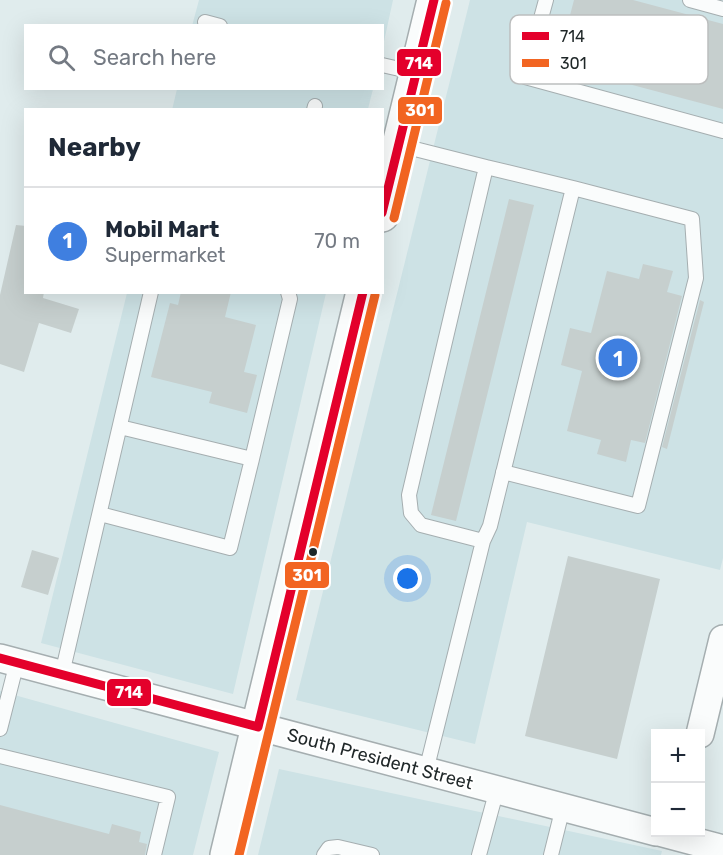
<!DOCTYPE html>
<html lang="en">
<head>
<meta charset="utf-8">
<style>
  :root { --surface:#fff; --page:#f6f6f7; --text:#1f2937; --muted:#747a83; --line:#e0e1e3; --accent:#d93025 }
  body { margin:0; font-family:Rubik,sans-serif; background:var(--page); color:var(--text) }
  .controls { position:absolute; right:18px; bottom:18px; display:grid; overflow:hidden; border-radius:0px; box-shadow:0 6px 24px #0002 }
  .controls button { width:54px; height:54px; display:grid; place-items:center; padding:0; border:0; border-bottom:2px solid var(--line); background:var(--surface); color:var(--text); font:30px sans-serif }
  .you { position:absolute; left:408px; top:579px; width:21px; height:21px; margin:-15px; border:4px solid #fff; border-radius:50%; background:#1a73e8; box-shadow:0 0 0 9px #1a73e833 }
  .badge { display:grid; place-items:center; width:39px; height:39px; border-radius:50%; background:var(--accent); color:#fff; font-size:20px; font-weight:700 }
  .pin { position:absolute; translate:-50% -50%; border:3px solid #fff; box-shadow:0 2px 6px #0006 }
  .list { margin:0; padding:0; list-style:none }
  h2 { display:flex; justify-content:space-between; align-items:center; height:78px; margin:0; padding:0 24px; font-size:26px }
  h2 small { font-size:20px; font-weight:400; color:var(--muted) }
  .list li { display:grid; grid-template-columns:39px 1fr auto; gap:18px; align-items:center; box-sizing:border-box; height:108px; padding:0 24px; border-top:2px solid var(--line) }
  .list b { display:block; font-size:22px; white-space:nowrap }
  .list p { margin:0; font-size:20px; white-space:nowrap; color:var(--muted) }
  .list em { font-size:20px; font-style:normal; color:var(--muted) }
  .icon { flex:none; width:33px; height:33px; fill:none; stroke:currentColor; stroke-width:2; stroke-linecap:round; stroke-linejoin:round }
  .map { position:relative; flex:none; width:723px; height:855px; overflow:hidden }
  .search { position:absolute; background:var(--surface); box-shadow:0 6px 24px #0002; left:24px; top:24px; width:360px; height:66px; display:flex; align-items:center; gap:15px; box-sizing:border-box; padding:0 21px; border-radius:0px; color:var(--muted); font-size:22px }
  .panel { position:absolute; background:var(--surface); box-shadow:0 6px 24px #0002; left:24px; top:108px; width:360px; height:186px; border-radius:0px }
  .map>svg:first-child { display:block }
  .built { fill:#cde2e5 }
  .building { fill:#c6cfce }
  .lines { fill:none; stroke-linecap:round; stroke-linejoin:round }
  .lane-casing { stroke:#a5aeb0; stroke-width:16 }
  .street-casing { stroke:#a5aeb0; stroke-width:30 }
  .primary-casing { stroke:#a5aeb0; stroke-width:36 }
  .lane { stroke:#fafcfc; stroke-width:14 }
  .street { stroke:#fafcfc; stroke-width:27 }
  .primary { stroke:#fafcfc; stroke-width:33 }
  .bus-1-casing { stroke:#fff; stroke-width:14 }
  .bus-2-casing { stroke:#fff; stroke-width:14 }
  .bus-1 { stroke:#e4002b; stroke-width:9 }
  .bus-2 { stroke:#f26522; stroke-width:9 }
  .bus-dot { fill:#1f2728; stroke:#fff; stroke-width:2 }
  .labels { text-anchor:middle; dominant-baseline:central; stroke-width:4.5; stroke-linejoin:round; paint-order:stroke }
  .street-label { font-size:18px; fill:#1f2728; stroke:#fff }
  .key { fill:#fff; stroke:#bcbebe; stroke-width:1.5 }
  .key-label { font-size:16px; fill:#1f2728 }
  .line-badge { stroke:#fff; stroke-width:2 }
  .badge-label { font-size:16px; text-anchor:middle; font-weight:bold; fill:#fff }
</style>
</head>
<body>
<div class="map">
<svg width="723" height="855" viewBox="0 0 723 855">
  <rect width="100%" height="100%" fill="#e0eced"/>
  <path class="built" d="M199,0H393L383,46L382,26H192Z
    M470,0H723V558L720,570L527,522L475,744L296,700Z
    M177,89H373L368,109L172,110Z
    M127,293H326L233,694L41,643Z
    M0,691L219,752L193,855H0Z
    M279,769L662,851L661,855H258Z"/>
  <path class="building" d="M574,0H633L723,24V109L557,65Z
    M509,199L534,205L456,521L431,515Z
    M16,225L26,226V292H44L43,298L79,309L71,333L39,323L24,372L0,364V295Z
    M643,264L673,271L667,292L682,296L645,443L631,440L626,462L597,454L601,440L567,431L582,371L561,365L570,328L591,333L607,271L639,279Z
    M181,292H231L225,317L256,325L244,372L257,375L247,413L209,403L212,392L151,377L170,303L178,305Z
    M700,300L704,302L667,449L662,447Z
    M32,550L59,558L48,595L21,587Z
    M568,556L660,579L617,759L525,736Z
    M0,805L109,834L112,824L141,832L139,842L147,844L145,855H0Z"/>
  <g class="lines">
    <defs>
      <path id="lane" d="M546,0L525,77L723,131
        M690,0L723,9
        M205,22L220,26
        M382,65L417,73
        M314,110L315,106
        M399,145L486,167L409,495L411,513L421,525L483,541L426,771
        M252,459L290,299L288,292
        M503,472L638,506L696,278L692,219L573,188
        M100,514L230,548L252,459L120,427
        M483,541L490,526L573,188L486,167
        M62,674L151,292
        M0,729L17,662
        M0,756L168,797L154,855
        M324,855L329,848L338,847L372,855
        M479,855L497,789
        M551,855L563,807"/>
      <path id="street" d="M0,658L656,832
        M700,734L723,639
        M659,832L723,849"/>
      <path id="primary" d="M382,215L434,0
        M227,855L363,292"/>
    </defs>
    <use href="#lane" class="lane-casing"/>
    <use href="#street" class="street-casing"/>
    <use href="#primary" class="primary-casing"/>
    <use href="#lane" class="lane"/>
    <use href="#street" class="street"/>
    <use href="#primary" class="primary"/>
    <defs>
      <path id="bus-1" d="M382,213L434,0
        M0,658L258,727
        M258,727L363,292"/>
      <path id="bus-2" d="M394,218L446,3
        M239,855L375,295"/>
    </defs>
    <use href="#bus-1" class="bus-1-casing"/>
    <use href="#bus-2" class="bus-2-casing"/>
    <use href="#bus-1" class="bus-1"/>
    <use href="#bus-2" class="bus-2"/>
  </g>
  <circle class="bus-dot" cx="313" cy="552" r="5"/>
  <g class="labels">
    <g class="street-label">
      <text transform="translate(380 759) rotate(15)">South President Street</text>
    </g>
  </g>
  <rect x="510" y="15" width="198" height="69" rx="9" class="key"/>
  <rect x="522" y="32" width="27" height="8" fill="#e4002b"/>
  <rect x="522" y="59" width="27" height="8" fill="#f26522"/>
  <g class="key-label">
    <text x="560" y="42">714</text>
    <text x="560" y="69">301</text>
  </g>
  <g class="line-badge">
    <rect x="396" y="48" width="46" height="29" rx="6" fill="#e4002b"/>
    <rect x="397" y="96" width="46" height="29" rx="6" fill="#f26522"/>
    <rect x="284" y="561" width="46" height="28" rx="6" fill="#f26522"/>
    <rect x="106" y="678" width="46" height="29" rx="6" fill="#e4002b"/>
  </g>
  <g class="badge-label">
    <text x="419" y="69">714</text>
    <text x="420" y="116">301</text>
    <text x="307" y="581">301</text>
    <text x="129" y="698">714</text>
  </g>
</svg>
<div class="controls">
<button>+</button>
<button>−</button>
</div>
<div class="you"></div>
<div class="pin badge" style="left:618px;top:358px;background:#3f7fe0">1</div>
<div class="search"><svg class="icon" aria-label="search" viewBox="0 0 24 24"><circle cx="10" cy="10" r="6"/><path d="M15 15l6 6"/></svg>Search here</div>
<section class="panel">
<h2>Nearby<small></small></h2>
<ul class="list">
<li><span class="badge" style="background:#3f7fe0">1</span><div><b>Mobil Mart</b><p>Supermarket</p></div><em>70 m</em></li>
</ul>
</section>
</div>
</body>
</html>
